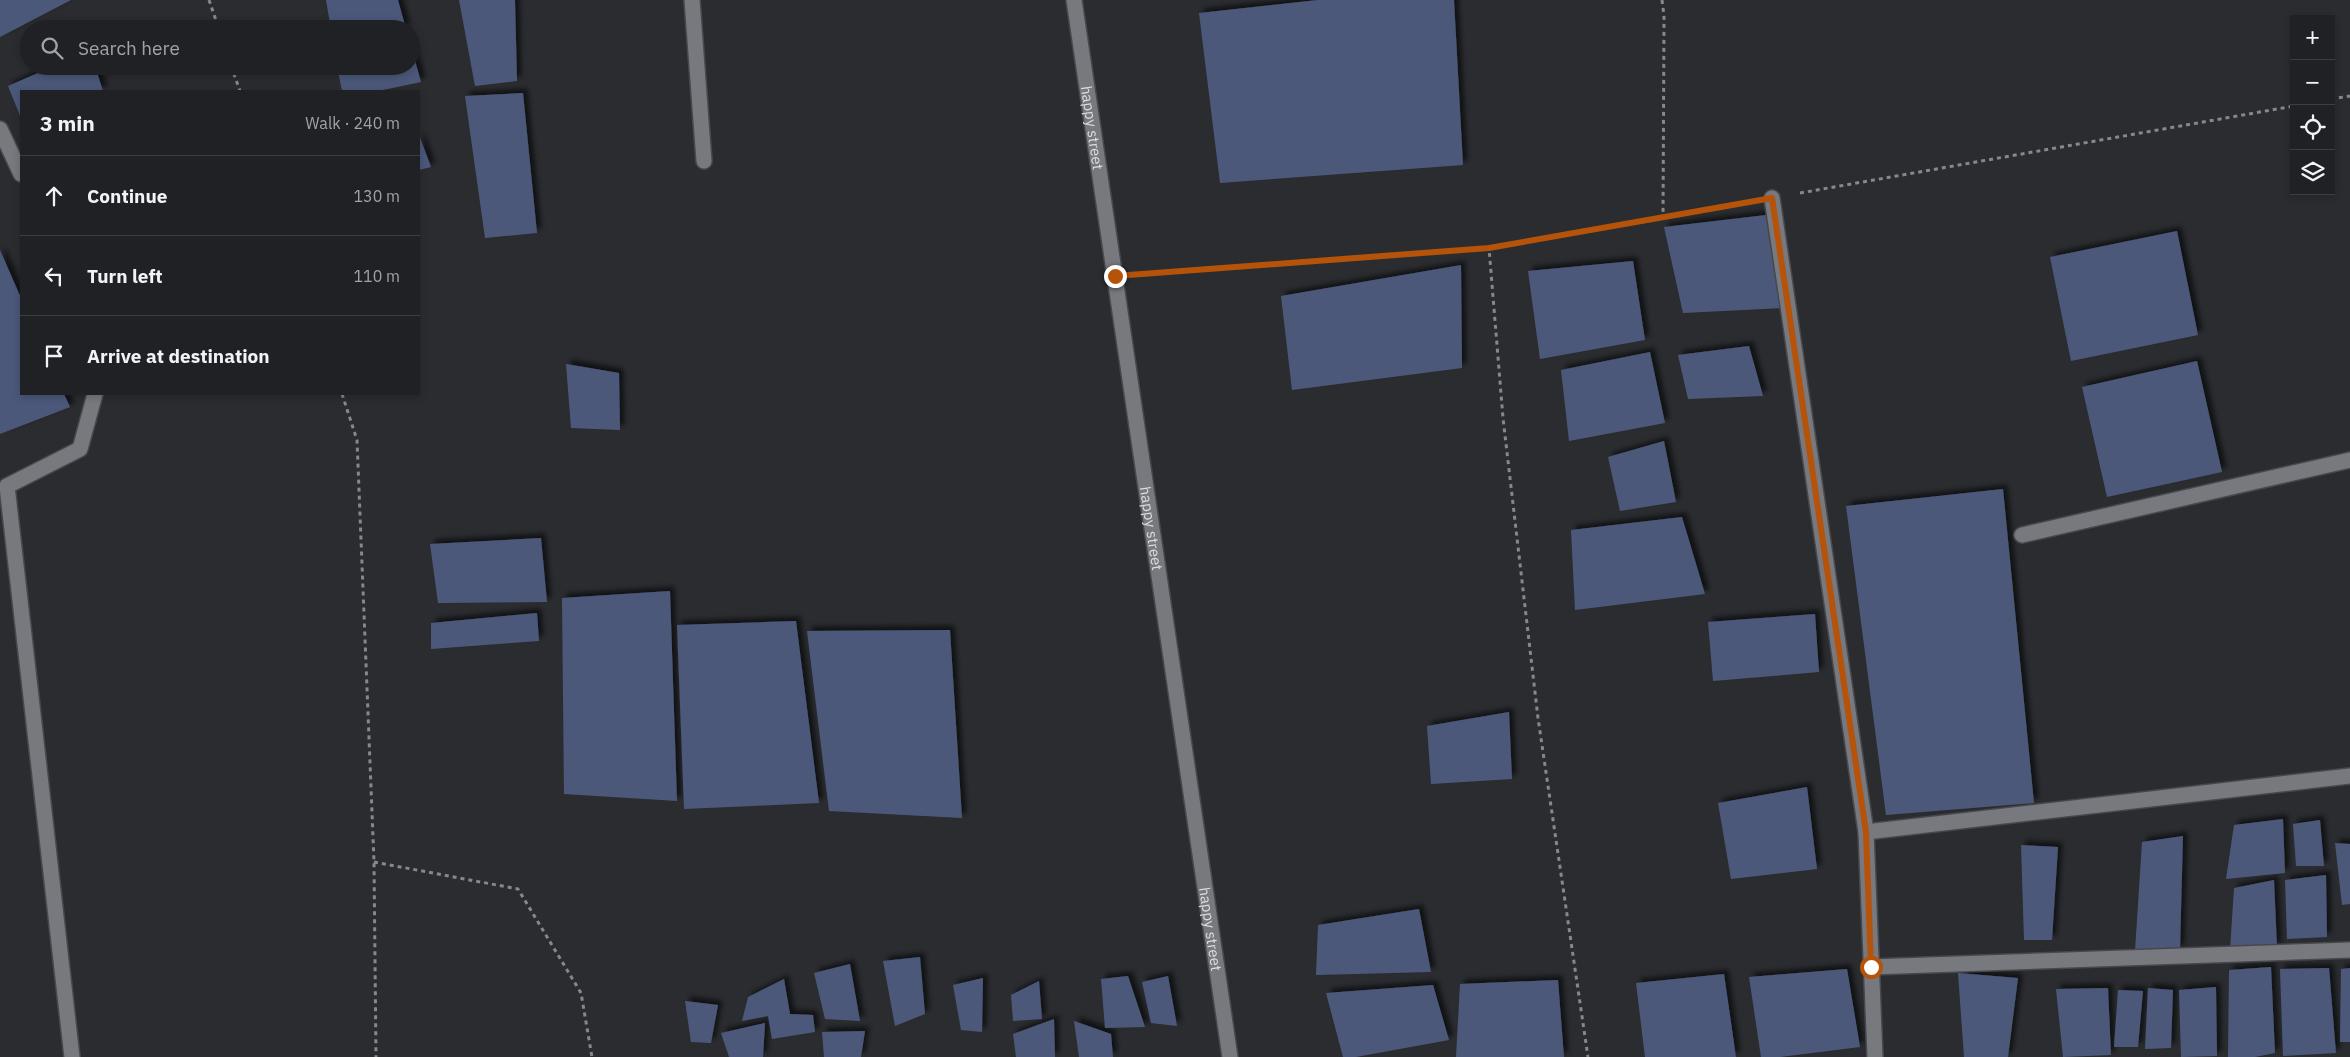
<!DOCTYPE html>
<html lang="en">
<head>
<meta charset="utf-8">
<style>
  :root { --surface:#202124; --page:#28292c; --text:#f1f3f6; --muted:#a2a3a6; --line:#3d3e41 }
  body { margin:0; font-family:"IBM Plex Sans",sans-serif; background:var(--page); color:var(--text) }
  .controls { position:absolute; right:15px; top:15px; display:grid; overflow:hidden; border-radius:0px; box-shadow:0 2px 8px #0003 }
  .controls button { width:45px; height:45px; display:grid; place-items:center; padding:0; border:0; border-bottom:1px solid var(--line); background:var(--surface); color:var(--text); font:25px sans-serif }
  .stop { position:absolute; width:15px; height:15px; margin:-11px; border:4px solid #b45309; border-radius:50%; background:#fff }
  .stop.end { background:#b45309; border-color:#fff; box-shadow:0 1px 5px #0008 }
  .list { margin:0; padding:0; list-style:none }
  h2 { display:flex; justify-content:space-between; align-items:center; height:65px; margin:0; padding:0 20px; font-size:21px }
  h2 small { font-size:16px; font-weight:400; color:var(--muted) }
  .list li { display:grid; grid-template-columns:32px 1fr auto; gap:15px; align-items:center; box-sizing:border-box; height:80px; padding:0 20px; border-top:1px solid var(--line) }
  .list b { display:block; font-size:19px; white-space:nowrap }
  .list em { font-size:16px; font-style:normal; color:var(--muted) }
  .icon { flex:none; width:28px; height:28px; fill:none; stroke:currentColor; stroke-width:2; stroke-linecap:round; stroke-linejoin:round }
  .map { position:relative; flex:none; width:2350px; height:1057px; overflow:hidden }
  .search { position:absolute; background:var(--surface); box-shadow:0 2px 8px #0003; left:20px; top:20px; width:400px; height:55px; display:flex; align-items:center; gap:12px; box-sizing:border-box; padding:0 18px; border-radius:28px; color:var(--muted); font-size:19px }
  .panel { position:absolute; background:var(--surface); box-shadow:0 2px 8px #0003; left:20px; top:90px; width:400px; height:305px; border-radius:0px }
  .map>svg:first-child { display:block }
  .building { fill:#4c597a; filter:url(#shadow) }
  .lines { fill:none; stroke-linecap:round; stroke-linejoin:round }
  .minor-casing { stroke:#47484c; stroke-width:18 }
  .path { stroke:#86888b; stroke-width:3; stroke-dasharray:4 4; stroke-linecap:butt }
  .minor { stroke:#77797e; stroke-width:15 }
  .route { stroke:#b45309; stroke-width:6 }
  .labels { text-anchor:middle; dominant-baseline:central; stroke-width:4; stroke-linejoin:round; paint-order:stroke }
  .street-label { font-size:15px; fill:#dcdde0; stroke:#2a2c30 }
</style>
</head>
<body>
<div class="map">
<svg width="2350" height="1057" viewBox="0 0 2350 1057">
  <defs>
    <filter id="shadow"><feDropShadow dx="4.5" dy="-4.5" stdDeviation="2.5" flood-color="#0009"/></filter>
  </defs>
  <rect width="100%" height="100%" fill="#2a2c30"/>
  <path class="building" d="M0,0H71L0,37Z
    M326,0H398L406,29H331Z
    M459,0H515L517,81L475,86Z
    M1318,0H1454L1463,165L1220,183L1199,13Z
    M412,50L421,82L378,91H342L337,66H411Z
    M54,66H95L103,91H21V118L8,86Z
    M523,93L537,233L485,238L465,96Z
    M419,135L431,167L419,170Z
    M1766,215L1783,308L1683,313L1664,227Z
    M2177,231L2198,335L2071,361L2050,257Z
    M0,250L21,298V394H64L70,407L0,434Z
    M1633,261L1645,340L1540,359L1528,271Z
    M1461,265L1462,368L1292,390L1281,296Z
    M1749,346L1763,396L1688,399L1678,355Z
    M1650,352L1665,423L1569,441L1561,370Z
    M2197,361L2222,472L2107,497L2082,387Z
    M566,364L619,373L620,430L571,428Z
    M1664,441L1676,502L1620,511L1608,457Z
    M2003,489L2034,803L1886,815L1846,506Z
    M1682,517L1705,594L1575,610L1571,530Z
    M541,538L547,602L438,603L430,544Z
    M670,591L677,801L564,794L562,598Z
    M537,613L539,641L431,649V623Z
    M1815,614L1819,672L1713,681L1708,622Z
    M796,621L819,803L684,809L677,625Z
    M950,630L962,818L829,811L807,631Z
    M1509,712L1512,779L1431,784L1427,726Z
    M1807,787L1817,869L1731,879L1718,803Z
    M2283,819L2285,873L2226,879L2234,825Z
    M2320,820L2324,866H2296L2293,824Z
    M2183,836L2180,949L2135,951L2142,842Z
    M2335,843L2350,844V904L2342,905Z
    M2021,845L2058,847L2052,940H2024Z
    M2326,875L2327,937L2287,939L2285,880Z
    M2274,880L2277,947L2230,950L2234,888Z
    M1419,909L1431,972L1316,975L1318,925Z
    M920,957L925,1014L895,1026L883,961Z
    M850,964L860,1021L825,1019L814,973Z
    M2271,967L2275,1053L2255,1057H2228L2229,970Z
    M2329,968L2336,1053L2283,1056L2280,969Z
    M2350,968V1042H2340L2341,969Z
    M1847,969L1860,1047L1780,1057H1761L1749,977Z
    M1958,973L2018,978L2008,1057H1964Z
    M1724,974L1736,1057H1645L1636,983Z
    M1128,976L1145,1027L1105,1028L1101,979Z
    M1168,976L1177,1026L1151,1023L1142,982Z
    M983,978L982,1032L961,1030L953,985Z
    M784,979L790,1014L813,1015L815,1032L772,1039L768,1016L742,1021L748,997Z
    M1558,980L1564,1057H1456L1460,984Z
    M1039,981L1042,1019L1013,1021L1011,995Z
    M1433,985L1449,1040L1356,1057H1343L1326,993Z
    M2216,987L2217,1056L2181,1057L2179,990Z
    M2108,988L2111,1055L2063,1057L2056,989Z
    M2148,988L2173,990L2171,1048L2145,1049Z
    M2118,990L2143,991L2138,1047H2114Z
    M685,1001L718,1005L711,1043L691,1042Z
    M1054,1019L1055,1057H1016L1013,1034Z
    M1074,1021L1111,1034L1113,1057H1079Z
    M765,1023L763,1057H729L721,1033Z
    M865,1031L861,1057H824L822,1032Z"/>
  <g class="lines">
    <defs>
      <g id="minor">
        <path d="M692,0L704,161"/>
        <path id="s1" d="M1074,0L1230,1057"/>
        <path d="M0,129L21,174"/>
        <path d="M1772,198L1866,832L1875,1057"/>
        <path d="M2022,535L2350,460"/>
        <path d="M1866,832L2350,776"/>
        <path d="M1871,967L2350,950"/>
        <path d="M72,1057L7,486L80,449L95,394"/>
      </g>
    </defs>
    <use href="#minor" class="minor-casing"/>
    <path class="path" d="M209,0L219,29
      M1662,0L1664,16L1663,218
      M231,66L240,91
      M2331,99L2350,96
      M1800,193L2294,106
      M1489,248L1744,203
      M1143,274L1489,248L1503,418L1538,718L1588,1057
      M342,394L357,440L374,862L376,1057
      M374,862L518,889L581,993L592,1057"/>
    <use href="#minor" class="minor"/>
  </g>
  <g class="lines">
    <path class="route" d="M1115,276L1489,248L1772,198L1866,832L1871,967"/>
  </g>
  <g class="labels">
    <g class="street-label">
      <text stroke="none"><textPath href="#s1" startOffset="129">happy street</textPath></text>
      <text stroke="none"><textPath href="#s1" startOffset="534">happy street</textPath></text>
      <text stroke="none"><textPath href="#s1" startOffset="939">happy street</textPath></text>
    </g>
  </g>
</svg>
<div class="controls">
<button>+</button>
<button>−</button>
<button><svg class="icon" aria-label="locate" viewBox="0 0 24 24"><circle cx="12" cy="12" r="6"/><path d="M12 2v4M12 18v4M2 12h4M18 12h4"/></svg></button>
<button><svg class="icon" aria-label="layers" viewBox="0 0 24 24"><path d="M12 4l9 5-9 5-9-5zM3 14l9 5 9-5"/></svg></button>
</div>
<div class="stop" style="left:1871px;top:967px"></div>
<div class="stop end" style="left:1115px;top:276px"></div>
<div class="search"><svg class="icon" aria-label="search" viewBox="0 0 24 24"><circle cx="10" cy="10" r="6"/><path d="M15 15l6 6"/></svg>Search here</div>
<section class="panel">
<h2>3 min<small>Walk · 240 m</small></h2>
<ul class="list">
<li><svg class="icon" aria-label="ahead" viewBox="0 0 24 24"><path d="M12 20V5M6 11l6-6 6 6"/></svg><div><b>Continue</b></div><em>130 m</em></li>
<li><svg class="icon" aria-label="left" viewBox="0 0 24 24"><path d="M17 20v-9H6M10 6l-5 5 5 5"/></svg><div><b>Turn left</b></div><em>110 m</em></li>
<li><svg class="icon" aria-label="arrive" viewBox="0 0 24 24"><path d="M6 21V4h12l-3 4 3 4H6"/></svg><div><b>Arrive at destination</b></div></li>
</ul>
</section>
</div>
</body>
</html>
